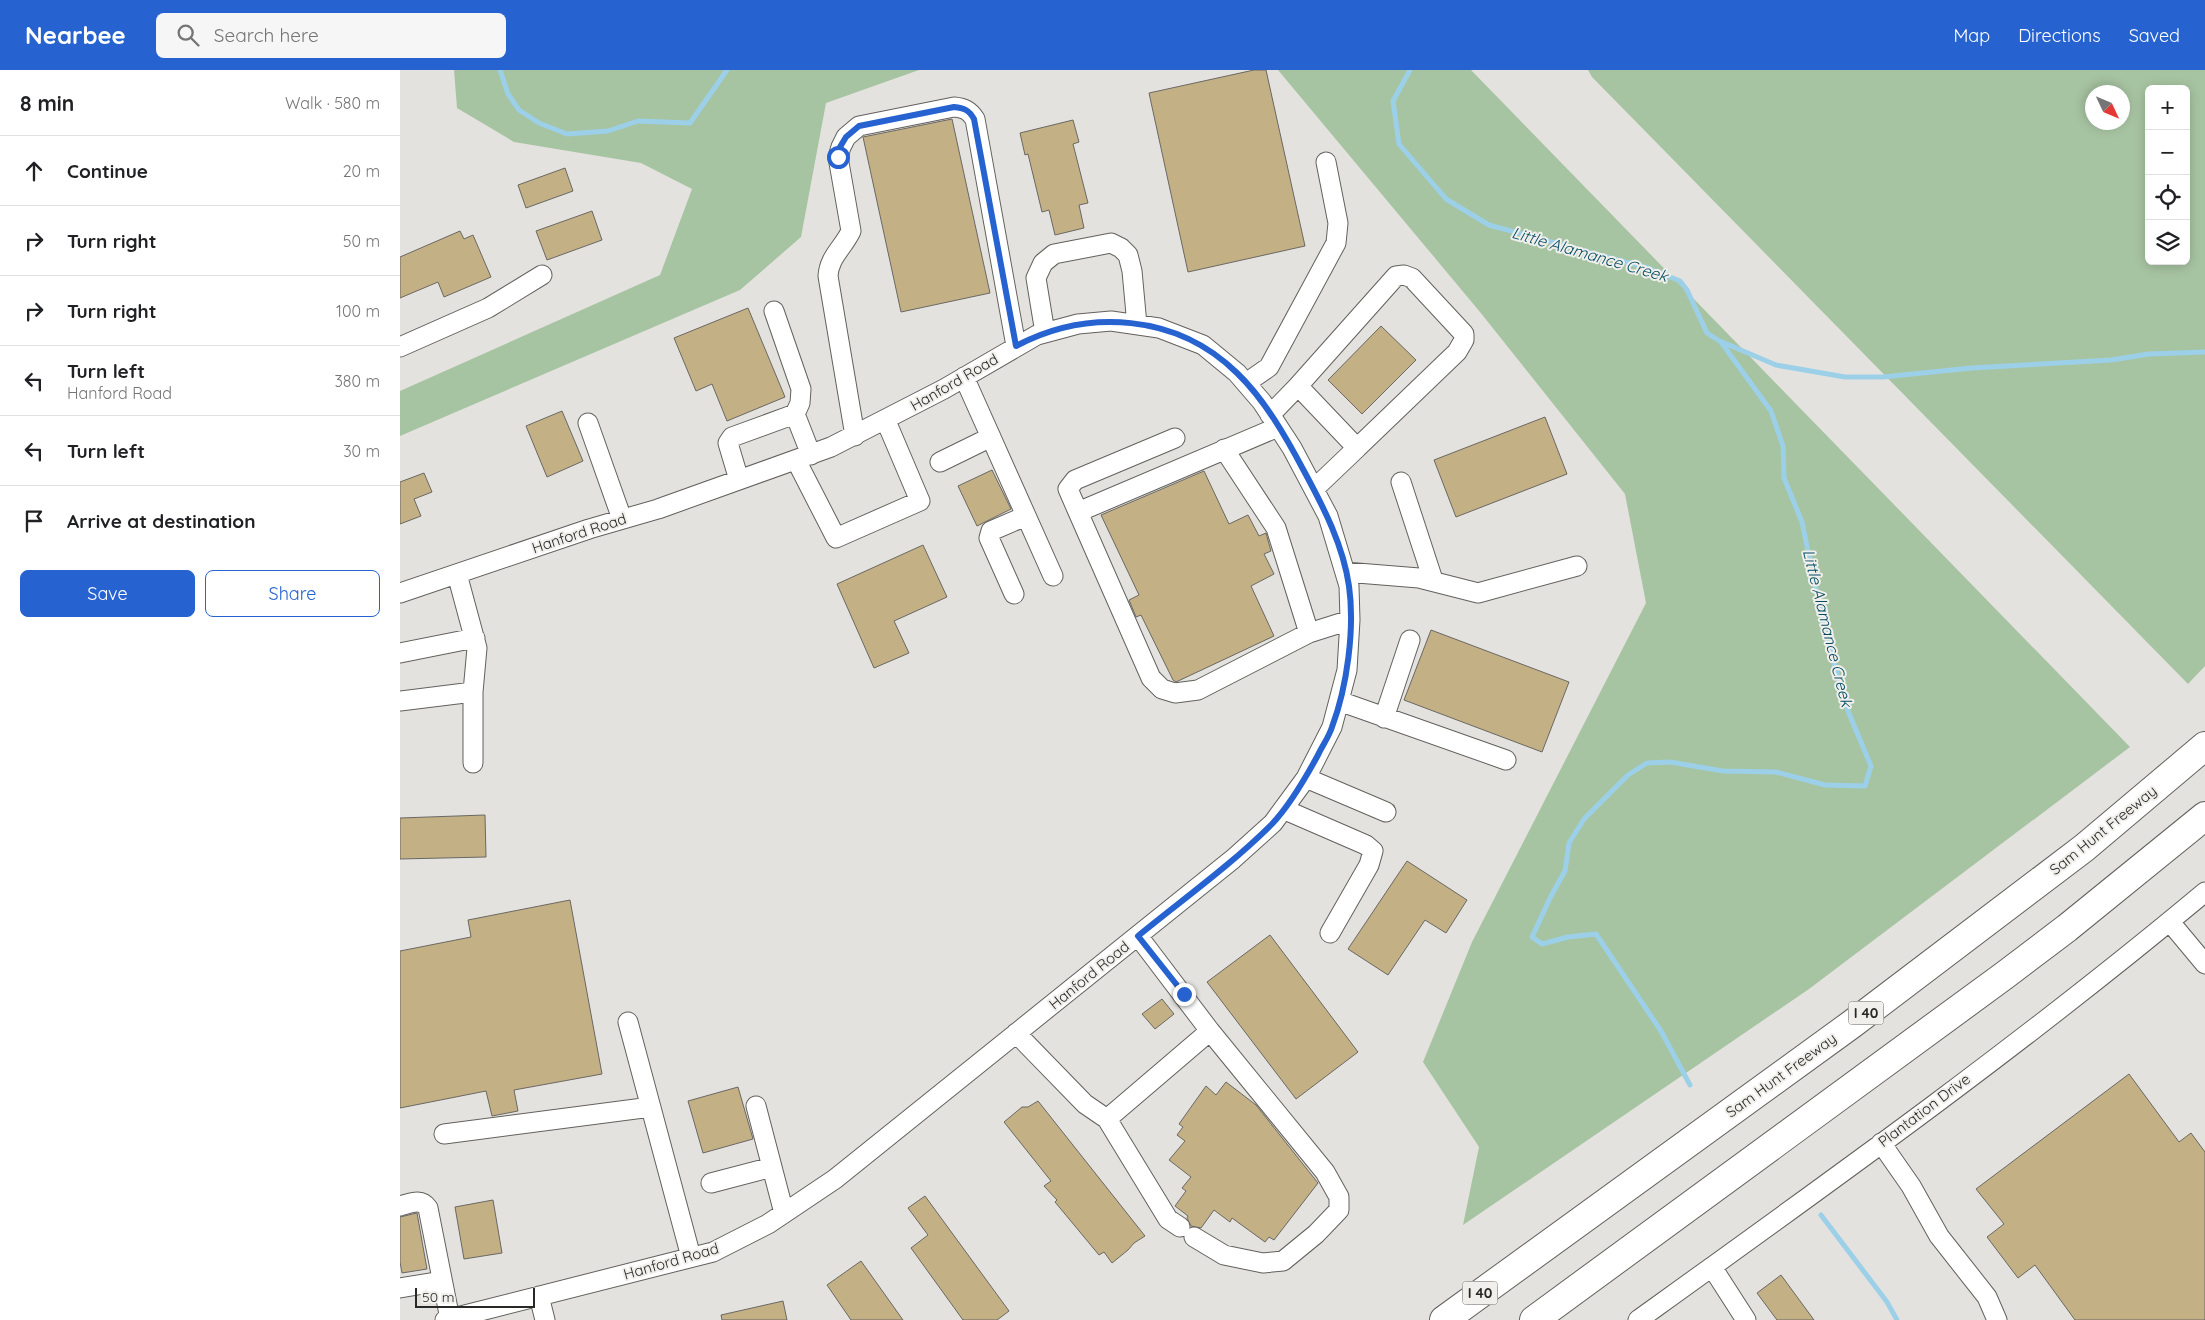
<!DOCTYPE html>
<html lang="en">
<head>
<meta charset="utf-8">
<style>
  :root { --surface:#fff; --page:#f6f6f6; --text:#202124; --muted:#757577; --line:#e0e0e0; --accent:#2763d0 }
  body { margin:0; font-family:Quicksand,sans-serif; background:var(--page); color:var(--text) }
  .controls { position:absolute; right:15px; top:15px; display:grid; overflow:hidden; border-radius:8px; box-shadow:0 2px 12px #0003 }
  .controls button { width:45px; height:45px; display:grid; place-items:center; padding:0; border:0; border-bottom:1px solid var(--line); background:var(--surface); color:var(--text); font:25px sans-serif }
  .compass { position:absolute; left:1685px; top:15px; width:45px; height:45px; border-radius:50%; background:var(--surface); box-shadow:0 2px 12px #0003; rotate:134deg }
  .scale { position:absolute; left:15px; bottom:12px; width:120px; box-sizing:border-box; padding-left:5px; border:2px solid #282826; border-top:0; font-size:14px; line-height:18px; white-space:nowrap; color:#282826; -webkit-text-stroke:4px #f1efeb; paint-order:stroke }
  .stop { position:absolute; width:15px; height:15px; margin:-11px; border:4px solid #2763d0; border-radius:50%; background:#fff }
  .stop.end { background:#2763d0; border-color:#fff; box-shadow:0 1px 5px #0008 }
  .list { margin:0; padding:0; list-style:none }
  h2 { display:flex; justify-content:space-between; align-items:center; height:65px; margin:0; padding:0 20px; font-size:21px }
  h2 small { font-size:16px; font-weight:400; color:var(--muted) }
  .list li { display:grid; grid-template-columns:32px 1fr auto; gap:15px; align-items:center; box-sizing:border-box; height:70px; padding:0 20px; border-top:1px solid var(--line) }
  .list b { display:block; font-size:19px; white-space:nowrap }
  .list p { margin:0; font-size:16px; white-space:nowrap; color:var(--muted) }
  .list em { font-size:16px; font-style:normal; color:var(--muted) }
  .actions { display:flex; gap:10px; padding:15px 20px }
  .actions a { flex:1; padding:11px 0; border:1px solid var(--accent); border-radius:8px; text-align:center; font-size:18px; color:var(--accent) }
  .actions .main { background:var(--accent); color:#fff }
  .icon { flex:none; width:28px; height:28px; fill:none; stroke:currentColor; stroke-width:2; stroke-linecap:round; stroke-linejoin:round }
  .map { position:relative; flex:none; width:1805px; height:1250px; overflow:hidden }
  header { display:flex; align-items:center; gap:30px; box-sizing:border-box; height:70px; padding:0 25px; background:var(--accent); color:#fff }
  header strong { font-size:24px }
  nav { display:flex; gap:28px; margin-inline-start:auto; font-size:18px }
  .search { width:350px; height:45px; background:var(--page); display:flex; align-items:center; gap:12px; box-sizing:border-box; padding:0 18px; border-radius:8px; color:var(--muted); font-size:19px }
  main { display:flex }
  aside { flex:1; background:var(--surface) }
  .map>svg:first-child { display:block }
  .green { fill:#a7c4a2; fill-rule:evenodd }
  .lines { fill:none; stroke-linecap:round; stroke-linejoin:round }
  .stream { stroke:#9cd0e8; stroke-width:5 }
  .building { fill:#c3b084; stroke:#6a6864 }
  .minor-casing { stroke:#63615d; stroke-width:21 }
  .highway-casing { stroke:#63615d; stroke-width:30 }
  .minor { stroke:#fff; stroke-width:19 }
  .highway { stroke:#fff; stroke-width:28 }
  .route { stroke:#2763d0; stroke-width:6 }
  .labels { text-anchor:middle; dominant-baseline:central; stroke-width:4; stroke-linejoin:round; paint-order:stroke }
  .shield { fill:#f1efeb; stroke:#646461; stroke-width:1 }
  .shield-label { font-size:14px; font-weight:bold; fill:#282826 }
  .street-label { font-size:15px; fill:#282826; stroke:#f1efeb }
  .water-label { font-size:16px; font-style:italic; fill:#024c64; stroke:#f1efeb }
</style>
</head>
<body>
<header>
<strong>Nearbee</strong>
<div class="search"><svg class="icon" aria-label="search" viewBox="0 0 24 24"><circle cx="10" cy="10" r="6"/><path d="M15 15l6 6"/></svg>Search here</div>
<nav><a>Map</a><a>Directions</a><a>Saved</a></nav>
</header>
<main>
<aside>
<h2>8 min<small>Walk · 580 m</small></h2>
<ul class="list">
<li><svg class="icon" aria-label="ahead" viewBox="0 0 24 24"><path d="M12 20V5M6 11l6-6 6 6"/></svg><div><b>Continue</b></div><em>20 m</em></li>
<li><svg class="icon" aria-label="right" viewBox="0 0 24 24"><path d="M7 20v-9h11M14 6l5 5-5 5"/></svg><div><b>Turn right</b></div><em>50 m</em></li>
<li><svg class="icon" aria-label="right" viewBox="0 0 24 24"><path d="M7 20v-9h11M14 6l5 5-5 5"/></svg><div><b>Turn right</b></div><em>100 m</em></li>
<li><svg class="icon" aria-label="left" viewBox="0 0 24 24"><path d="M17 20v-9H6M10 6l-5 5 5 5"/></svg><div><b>Turn left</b><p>Hanford Road</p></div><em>380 m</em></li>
<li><svg class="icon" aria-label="left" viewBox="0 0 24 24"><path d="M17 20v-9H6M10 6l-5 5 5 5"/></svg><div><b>Turn left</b></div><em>30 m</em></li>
<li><svg class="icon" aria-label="arrive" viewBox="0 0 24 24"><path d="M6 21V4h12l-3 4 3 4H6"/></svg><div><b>Arrive at destination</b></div></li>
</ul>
<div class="actions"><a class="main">Save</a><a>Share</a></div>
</aside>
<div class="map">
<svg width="1805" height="1250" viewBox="0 0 1805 1250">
  <rect width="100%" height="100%" fill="#e4e2de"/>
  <path class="green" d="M54,0H519L426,33L401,167L340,220L0,366V321L260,205L292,119L241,93L114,72L57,38Z
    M878,0H1071L1730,677L1409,919L1063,1155L1079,1077L1023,992L1072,872L1246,533L1225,424L1080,242Z
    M1188,0H1805V596L1788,614L1192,7ZM1749,19H1786V191H1749ZM1722,22V52H1692V22Z"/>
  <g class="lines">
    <path class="stream" d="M100,0L108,24L119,40L139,53L167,64L208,61L238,51L290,53L327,0
      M1010,0L993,31L999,74L1046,129L1089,155L1248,198L1280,211L1287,220L1307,263L1321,272L1371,341L1383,376L1384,408L1402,452L1423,555L1438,607L1448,641L1471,696L1465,716L1425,715L1376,702L1323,701L1270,692L1247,693L1228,705L1184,749L1169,773L1165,801L1151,826L1132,867L1142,874L1168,867L1196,864L1261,961L1290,1015
      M1322,272L1376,295L1445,307H1483L1571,298L1711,290L1749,284L1805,282
      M1421,1145L1487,1232L1497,1250"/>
  </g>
  <path class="building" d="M854,0H866L905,176L788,202L749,23Z
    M552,49L590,223L501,242L463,67Z
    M673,50L679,72L673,74L688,133L679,135L684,158L655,165L649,140L642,142L628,84L625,85L620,63Z
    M165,98L173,121L126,138L118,115Z
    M192,141L202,170L147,190L136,161Z
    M60,161L64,169L73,165L91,207L44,227L38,212L0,228V187Z
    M348,238L385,327L327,351L312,314L296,321L274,268Z
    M981,256L1016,290L962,344L928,310Z
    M162,341L183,391L147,407L126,356Z
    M1145,347L1167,404L1056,447L1034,390Z
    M592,400L611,439L577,456L558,416Z
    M804,401L829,454L848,445L859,466L866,463L871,481L864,484L874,504L851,516L874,566L776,612L773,610L741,545L736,547L729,530L739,525L701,445Z
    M24,403L32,422L14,429L21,446L0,454V412Z
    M523,475L547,527L494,551L509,583L474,598L437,514Z
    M1031,560L1169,612L1142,682L1004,630Z
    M85,745L86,787L0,789V748Z
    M1007,791L1067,830L1046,863L1025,850L988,905L948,879Z
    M170,830L202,1004L114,1020L118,1041L92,1046L86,1021L0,1038V881L71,867L68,850Z
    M870,865L958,982L896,1029L807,912Z
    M762,929L774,944L755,959L742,944Z
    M1729,1004L1779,1072L1791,1063L1805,1082V1250H1675L1635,1195L1618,1208L1587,1167L1604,1154L1576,1119Z
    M826,1012L856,1035L918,1113L874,1170L869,1167L865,1172L832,1148L830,1152L814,1140L801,1158L791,1156L787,1148L788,1146L775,1136L786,1121L782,1118L791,1107L769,1090L785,1071L777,1065L783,1057L779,1054L806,1016L816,1025Z
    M338,1017L353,1069L303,1083L288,1031Z
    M638,1031L745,1166L734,1173L728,1180L712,1193L704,1182L699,1185L655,1132L657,1130L644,1116L651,1111L604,1052L622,1037H628Z
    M525,1126L609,1241L597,1250H563L511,1178L528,1165L508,1138Z
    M93,1130L102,1183L64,1189L55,1137Z
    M17,1143L27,1199L2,1203L0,1192V1147Z
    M461,1191L503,1250H451L427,1215Z
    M1381,1205L1414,1250H1377L1357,1223Z
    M383,1231L387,1250H322L321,1245Z"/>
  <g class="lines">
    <defs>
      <path id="minor" d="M645,263L636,208L643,193L654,184L711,173L721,178L728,185L732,201L737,255
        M0,277L88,238L142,205
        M564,307L653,506
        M846,313L869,297L936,173L938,153L926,92
        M898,316L996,206L1004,205L1012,208L1064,264V270L1057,282L957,378
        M395,344L411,385
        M870,345L898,316L957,378L914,419
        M188,353L222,449
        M878,357L678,442L751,608L762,619L775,623L798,620L909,563L950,550
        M455,366L428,206C429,187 443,178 451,161L438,87L441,77L446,67L459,56L554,37C564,38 569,40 575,49L616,276
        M824,379L876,458L909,563
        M396,390L436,468L520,431L486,351
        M540,392L591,367
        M339,410L328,373L332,367L395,344L400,333L401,319L374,241
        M1001,412L1033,510
        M678,442L668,419L675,410L775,368
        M945,502L1019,508L1078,523L1177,496
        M0,523L189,459L258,439L431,377L544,319L637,265L678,254L711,251L759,258L803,275L837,303L862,332L892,378L928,446L949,516L950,550L947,600L932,657L906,708L873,753L833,789L435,1109L368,1154L313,1182L45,1250
        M614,524L589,468L591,461L626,446
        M0,583L75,568
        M73,622V693
        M0,631L73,622L77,578L57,504
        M939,631L1106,690
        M984,648L1010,570
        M906,708L986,742
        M883,739L966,775L973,781L969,795L930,863
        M1770,852L1805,894
        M738,866L810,961L707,1049L768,1149L780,1157
        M228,952L291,1187
        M616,963L685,1034L707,1049
        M356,1036L384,1143
        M44,1064L251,1037
        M1481,1073L1511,1116L1539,1166L1587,1227L1597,1250
        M311,1113L372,1097
        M0,1136C11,1133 21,1128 28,1138L50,1249
        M794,1167L824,1185L863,1193L883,1191L916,1164L939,1140V1127L925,1102L810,961
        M1312,1197L1346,1250
        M0,1218L42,1211
        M139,1226L145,1250
        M1238,1250C1430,1112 1623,974 1805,822"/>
      <path id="highway" d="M1044,1250L1452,954L1684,778L1805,676
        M1134,1250L1605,905L1667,858L1805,746"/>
    </defs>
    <use href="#minor" class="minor-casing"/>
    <use href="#highway" class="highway-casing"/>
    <use href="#minor" class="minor"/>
    <use href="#highway" class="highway"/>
  </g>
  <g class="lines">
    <path class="route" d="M438,87L440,77L446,67L459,56L554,37C564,38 569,40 574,49L616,276C688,238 777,244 837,303C865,330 886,367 904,401C924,438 943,475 949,516C955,559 947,617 932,657C929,667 922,676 918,685C905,709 890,735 872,754C831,795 782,830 738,866L784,924"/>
  </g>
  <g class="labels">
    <g class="shield">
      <rect x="1448.5" y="931.5" width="35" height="23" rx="4"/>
      <rect x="1062.5" y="1211.5" width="35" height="23" rx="4"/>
    </g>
    <g class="shield-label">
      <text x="1466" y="943">I 40</text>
      <text x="1080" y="1223">I 40</text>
    </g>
    <g class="street-label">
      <text transform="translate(554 312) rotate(-30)">Hanford Road</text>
      <text transform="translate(179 463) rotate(-18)">Hanford Road</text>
      <text transform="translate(1703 760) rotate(-39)">Sam Hunt Freeway</text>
      <text transform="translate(689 905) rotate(-39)">Hanford Road</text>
      <text transform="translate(1381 1005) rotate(-36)">Sam Hunt Freeway</text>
      <text transform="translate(1524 1040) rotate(-37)">Plantation Drive</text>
      <text transform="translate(271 1191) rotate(-16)">Hanford Road</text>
    </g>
    <g class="water-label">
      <text transform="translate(1190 184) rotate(16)">Little Alamance Creek</text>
      <text transform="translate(1428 558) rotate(76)">Little Alamance Creek</text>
    </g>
  </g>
</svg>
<div class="controls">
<button>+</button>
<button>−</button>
<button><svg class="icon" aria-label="locate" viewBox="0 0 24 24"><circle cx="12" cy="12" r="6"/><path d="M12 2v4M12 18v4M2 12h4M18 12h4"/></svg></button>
<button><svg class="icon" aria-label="layers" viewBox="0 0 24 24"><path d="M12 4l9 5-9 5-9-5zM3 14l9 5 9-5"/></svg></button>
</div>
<svg class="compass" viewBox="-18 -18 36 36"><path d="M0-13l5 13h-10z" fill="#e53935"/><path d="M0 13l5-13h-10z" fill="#757577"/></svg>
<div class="scale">50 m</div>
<div class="stop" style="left:438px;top:87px"></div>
<div class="stop end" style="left:784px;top:924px"></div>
</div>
</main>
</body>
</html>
